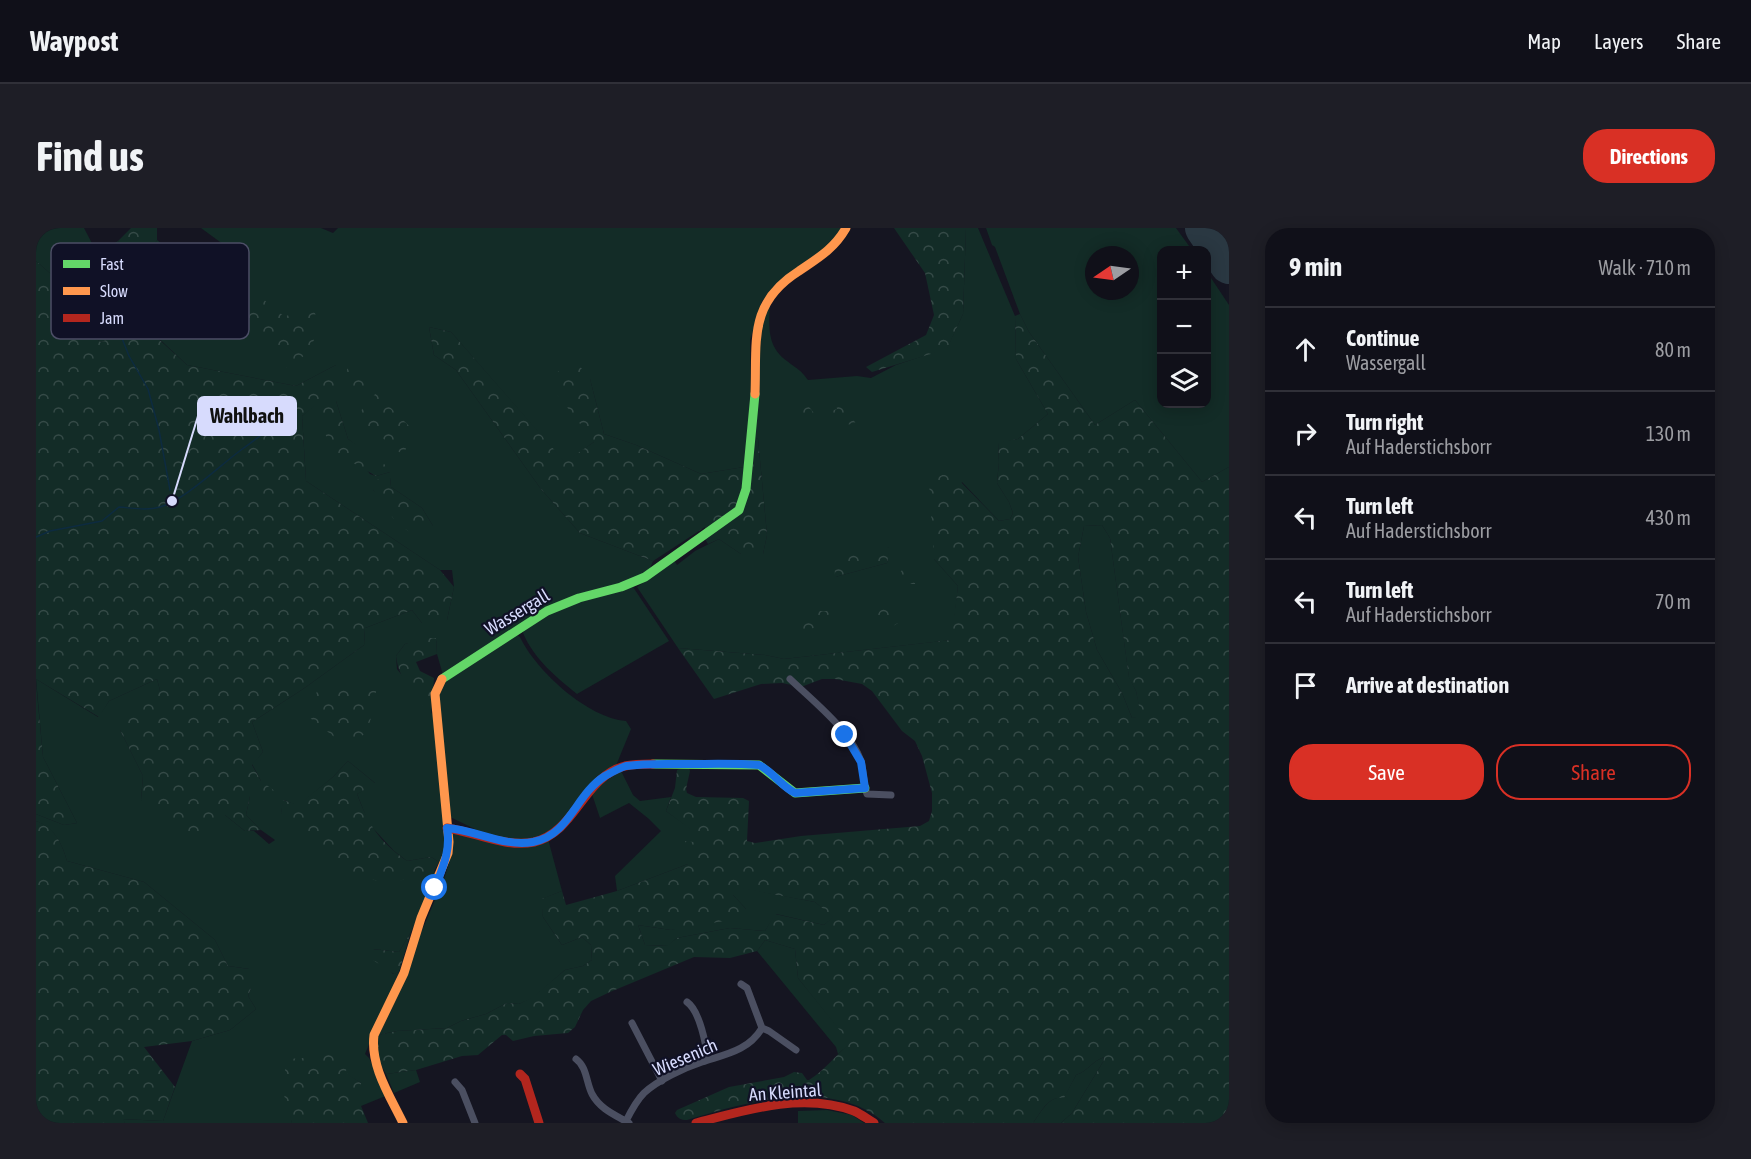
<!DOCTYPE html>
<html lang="en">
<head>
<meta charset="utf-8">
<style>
  :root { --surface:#101019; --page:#1e1e26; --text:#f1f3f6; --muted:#9c9da2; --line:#303038; --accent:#d93025 }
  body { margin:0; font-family:"Asap Condensed",sans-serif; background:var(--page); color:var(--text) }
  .controls { position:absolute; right:18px; top:18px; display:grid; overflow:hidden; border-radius:12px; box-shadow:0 3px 15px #0003 }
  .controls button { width:54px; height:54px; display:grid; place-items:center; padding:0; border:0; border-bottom:2px solid var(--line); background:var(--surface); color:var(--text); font:30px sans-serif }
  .compass { position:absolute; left:1049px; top:18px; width:54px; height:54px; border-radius:50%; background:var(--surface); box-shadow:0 3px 15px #0003; rotate:257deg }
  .stop { position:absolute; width:18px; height:18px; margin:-14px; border:4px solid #1a73e8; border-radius:50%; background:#fff }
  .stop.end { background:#1a73e8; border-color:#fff; box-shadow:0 2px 6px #0008 }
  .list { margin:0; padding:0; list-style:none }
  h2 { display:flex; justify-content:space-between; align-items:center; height:78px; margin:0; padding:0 24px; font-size:26px }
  h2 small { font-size:20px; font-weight:400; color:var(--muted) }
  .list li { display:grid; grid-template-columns:39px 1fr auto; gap:18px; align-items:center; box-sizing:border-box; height:84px; padding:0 24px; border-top:2px solid var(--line) }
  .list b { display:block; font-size:22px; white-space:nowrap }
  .list p { margin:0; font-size:20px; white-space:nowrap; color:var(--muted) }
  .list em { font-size:20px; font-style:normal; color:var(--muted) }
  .actions { display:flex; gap:12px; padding:18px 24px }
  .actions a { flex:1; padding:14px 0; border:2px solid var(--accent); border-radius:24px; text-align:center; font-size:21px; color:var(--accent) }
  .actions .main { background:var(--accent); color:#fff }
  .icon { flex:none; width:33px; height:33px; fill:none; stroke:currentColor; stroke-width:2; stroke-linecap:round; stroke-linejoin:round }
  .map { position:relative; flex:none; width:1193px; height:895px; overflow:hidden; border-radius:24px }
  header { display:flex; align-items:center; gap:36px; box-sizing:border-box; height:84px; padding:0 30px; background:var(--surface); border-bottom:2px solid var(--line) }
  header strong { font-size:28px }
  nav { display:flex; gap:33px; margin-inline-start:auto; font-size:21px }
  .intro { display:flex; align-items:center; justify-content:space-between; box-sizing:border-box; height:144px; padding:0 36px }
  h1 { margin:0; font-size:42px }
  .button { padding:15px 27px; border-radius:24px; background:var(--accent); color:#fff; font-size:21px; font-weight:700 }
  main { display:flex; gap:36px; padding:0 36px }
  aside { flex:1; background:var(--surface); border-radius:24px; box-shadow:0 3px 15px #0003 }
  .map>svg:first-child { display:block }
  .grass { fill:#132c27; fill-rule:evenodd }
  .forest { fill:url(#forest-crowns); fill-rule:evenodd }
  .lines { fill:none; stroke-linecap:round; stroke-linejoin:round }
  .stream { stroke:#0d2b40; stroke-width:1.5 }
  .runway { stroke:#2a3842; stroke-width:38 }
  .street { stroke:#4b4f61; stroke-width:7 }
  .fast { stroke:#63d668; stroke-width:9 }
  .slow { stroke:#ff974d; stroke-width:9 }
  .jam { stroke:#b3261e; stroke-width:9 }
  .route { stroke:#1a73e8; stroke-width:8 }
  .labels { text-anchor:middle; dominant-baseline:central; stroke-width:4.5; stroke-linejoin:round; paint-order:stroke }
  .street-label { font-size:18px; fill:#d7dbfd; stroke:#101126 }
  .key { fill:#101126; stroke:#4c4e66; stroke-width:1.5 }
  .key-label { font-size:16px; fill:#d7dbfd }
  .leader { fill:none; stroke:#d7dbfd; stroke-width:2 }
  .callout-dot { fill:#d7dbfd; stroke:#101126; stroke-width:2 }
  .callout { fill:#d7dbfd; stroke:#d7dbfd; stroke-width:2 }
  .callout-label { font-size:20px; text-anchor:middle; font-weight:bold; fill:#111 }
</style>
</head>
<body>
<header>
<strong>Waypost</strong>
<nav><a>Map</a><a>Layers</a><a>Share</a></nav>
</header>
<div class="intro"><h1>Find us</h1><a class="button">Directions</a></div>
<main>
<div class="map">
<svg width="1193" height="895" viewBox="0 0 1193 895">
  <defs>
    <pattern id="forest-crowns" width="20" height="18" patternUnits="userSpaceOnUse" patternTransform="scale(1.5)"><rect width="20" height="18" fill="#132c27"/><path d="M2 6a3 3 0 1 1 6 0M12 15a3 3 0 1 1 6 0" fill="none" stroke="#354a47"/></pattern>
  </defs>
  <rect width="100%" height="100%" fill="#151521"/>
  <path class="grass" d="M0,0H48L61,25L82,13L88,21L113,24L121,12L145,32L192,61L210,33L165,0H285L297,5L302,0H806V5L726,73L714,112L715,170L708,239L665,246L600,217L568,206L554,151L558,214L529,235L415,104L393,99L398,127L420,142L505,261L544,305L617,333L613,343L605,348L516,377L407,447L401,426L400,410L369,416L360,428L361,441L398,488L410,614L407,632L403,634L395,629L371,633L358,623L333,596L321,566L339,555L312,533L297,549L262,578L248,572L245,585L402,645L375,704L363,724L337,721L357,746L363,744L329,826L333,830L352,867L325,878V855L310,846L285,824V829L254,885L256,895H89L86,891L127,893L156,813L194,802L220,781L212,768L215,760L213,741L192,738L179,712L108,654L31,633C26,615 18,600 0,593V586L28,597L41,595L7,529L0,451L62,489L73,473L121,451L124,462L84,502L107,548L105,572L189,587L209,603H218L233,616L239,612L225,602L210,587L214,568H224L225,553L216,536L227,524L216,494L267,461L328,417L329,400L376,382L386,395L411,392L418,359L416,342H404L270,253L266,188L281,175L334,246L340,248L354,244L312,211L300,173V137L260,158L151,137L117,105L102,103L89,94L107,81L98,70L111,53L74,42L39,80L55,86L86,106L65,114L22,87L25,55L0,33ZM354,250L355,259L386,280L397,298L342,267L337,262ZM324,462L339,463L274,490Z
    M930,0H942L979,88L980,131L1012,186L982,211L962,215L963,234L961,255L973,274L977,285L974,291L963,293L926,254L898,331L922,358L916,412L748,431L729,427L642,420L601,359L638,332L641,337L659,323L683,311L705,326H727L731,307L722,211L718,209L723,98L734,73C733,97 730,118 751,133C762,142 763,140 772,152L821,148L835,150L860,137L911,120L927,86ZM853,319L851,335L799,349Z
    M950,0H1140L1156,22H1126V176H1170L1171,44L1193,77V239L1166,254L1099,172L1059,197L993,104L984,86L959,19L956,17ZM1058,27H1094V63H1058Z
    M1066,297L1074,310L1093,449L1100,463L1106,489L1096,490L1086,465L1061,422L1050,384L1042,329L1048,298Z
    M597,359L633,413L541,466C520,449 498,431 487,405L489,400L518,381Z
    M480,406L484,409C500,443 552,490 590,493L595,501L579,540L556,554L545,566L529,590L507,608L481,613L447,605L412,588L403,464L408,452Z
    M585,543L597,567L604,573L635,569L630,583L676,616L652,636L581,663L579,648L625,603L613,591L593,575L564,590L555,563Z
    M416,603L455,612L512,611L526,663L506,671L507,689L526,717L546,709L555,717L556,732L547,738L529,742L497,770L483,776L471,775L450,786L425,793L411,800L361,803L342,807L409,648L417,622Z
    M697,658L779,674L798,689L788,697L740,686L729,703L694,700L641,710L632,718L609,717L602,697L635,702L710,681L697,667Z
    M729,712L759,721L762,750L815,815L802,826L800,819L721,723Z
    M1068,829L1067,834L1036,885L1025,895H997C1006,883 1012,868 1028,869L1040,847C1052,843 1055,834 1068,829Z
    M380,842L384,854L358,865L350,846Z
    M791,882L816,887L828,895H762V883Z"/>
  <path class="forest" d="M95,0H121V12L113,24L88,21L82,13Z
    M858,0H930L927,86L911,121L836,144L830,139L890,107L898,87L889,45Z
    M0,33L25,55L22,87L65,114L85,106L55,86L39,80L46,52L55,43L74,42L112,53L98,70L75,61L71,64L78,71L107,81L104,94H90L102,103L116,105L151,137L260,158L300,137V173L312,211L355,241L354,244L340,248L294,222L281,176L266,188L270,253L404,342L418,359L411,392L404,401L386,395L376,382L329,400L328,417L267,461L216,494L227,524L216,537L225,553L243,566L241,573L231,575L224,568H214L210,587L225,602L209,603L189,587L156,611L105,572L107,548L84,502L81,490L124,462L121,451L73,473L63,489L0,451Z
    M210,69L227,71L249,89L267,78L278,81L283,101L272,125L251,140L215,103Z
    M984,86L993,104L1059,197L1099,172L1166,254L1193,239V895H1025L1036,885L1067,834L1068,829C1055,834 1052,843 1040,847L1028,870C1012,868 1006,883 997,895H849C797,849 710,874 651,892C645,892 642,891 639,885L641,882L693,859L748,849L758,844L766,845L771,852H773C789,842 800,827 814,815L762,750L759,721L729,712L721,723L694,730L658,729L574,764L555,773L547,782L539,799L532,805L498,808L477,813L470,807H466L442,827L426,828L380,842L350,846L340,828L342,807L361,803L411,800L425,793L450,786L471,775L483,776L497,769L529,742L547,738L556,732L555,717L546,709L526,717L507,689L505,671L526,663L530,677L581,663L652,636L649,613L674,616L630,583L639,560L641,542L646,540H653L654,543L650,561L651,565L660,569L707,570L713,573L711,613L719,615L765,608L884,598L893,593L896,583V565L886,528L879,513L866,503L836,463L826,456L799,451H786L765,459L746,455L725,456L678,471L642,420L729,427L748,431L915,412L922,358L898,331L893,254L906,247L917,246L963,293L974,291L977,285L973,274L961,255L963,234L962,214L982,211L1012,186L980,131L979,88ZM1066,297L1074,310L1093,450L1100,463L1105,488L1096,490L1086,465L1061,422L1050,384L1042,329L1048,298ZM698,659L779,674L797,689L788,697L739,686L729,703L694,700L641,710L631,718L609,717L602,697L635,702L706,690L710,681L697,667Z
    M393,99L415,104L529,234L558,214L510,152L539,132L554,151L568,206L600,217L665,246L708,239L718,209L722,211L731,307L727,326H705L683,311L672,316L668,309L669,299L617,333L544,305L505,261L420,142L398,127Z
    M321,133L332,155L320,166L312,159L311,141Z
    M796,162L808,176L820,196L800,197L795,183L801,181Z
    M340,165L378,203L368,225L363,224L331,197L323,185Z
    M771,176L783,192L769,199L762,187Z
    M354,250L355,259L386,280L397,298L379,308L360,294L337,262L340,252Z
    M854,319L851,335L799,349L798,325Z
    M866,342H880L879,356H855Z
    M847,378L869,391L852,401L839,390Z
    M774,383H794L789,396L769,403L758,394Z
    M389,410H400L401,426L380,434L384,443L398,450L395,487C379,468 363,453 360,428L369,416Z
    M0,455L7,529L41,595L28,597L0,586Z
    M283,455L340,463V474L330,506L306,515L274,490Z
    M312,533L340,556L321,566C333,598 343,613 371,633L395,629L403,634L397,645L352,655L302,644L245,585L247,572L262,577L297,549Z
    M0,593C18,599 26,615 31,633L108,654L179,712L192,738L213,741L226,748L215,760L212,768L220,781L194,802L156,813L108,819L139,859L127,893L87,891L89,895H0Z
    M375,704L363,744L358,746L334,730L336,721L363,724Z
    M285,824L311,825L310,845L325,855V878L332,895H256L246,860L251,831L284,829Z"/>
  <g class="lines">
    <path class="stream" d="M80,95L93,128L112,161L123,202L134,262
      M0,309L14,303L66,293L83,279C97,280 111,283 124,279C149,272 183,238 205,222C224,208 242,196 258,177"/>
    <path class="runway" d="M1168,0L1193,37"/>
    <path class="street" d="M754,451C777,473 814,502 825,533C828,544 827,555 831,566L855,567
      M705,756L711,760L726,800L733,803L760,822
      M651,774C664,783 670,817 672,832
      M596,795L626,853
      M540,831C551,839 550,854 556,866C564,881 579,887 593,895
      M419,854L426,862L439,895
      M590,893C595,883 600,873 608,865C622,852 648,840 666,834C690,826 712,823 726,800"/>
    <path class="fast" d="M406,451L511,383L543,370L585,359L609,349L703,282L710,261L719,166
      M617,536L723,537L759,565L829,560"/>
    <path class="slow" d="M719,166C721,113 712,75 763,43C782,30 798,21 810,0
      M367,895C354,868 334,838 338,807L368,745L385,690L412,625L413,614L399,466L406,451"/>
    <path class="jam" d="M411,600C439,604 469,620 498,614C540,604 547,549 589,538C598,536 608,536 617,536
      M484,846L489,851L503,895
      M660,895C709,882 767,864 818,883C825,886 831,891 838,895"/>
  </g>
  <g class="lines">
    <path class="route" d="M399,660C407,639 415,622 411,600C440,602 467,619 497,614C534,607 539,567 569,548C576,544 583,540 590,538C609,535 631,536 650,536C674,536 699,535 723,537C737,544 745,558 759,565L829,560L825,534L809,507"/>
  </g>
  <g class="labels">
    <g class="street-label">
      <text transform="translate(481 384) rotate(-31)">Wassergall</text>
      <text transform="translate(649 829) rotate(-23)">Wiesenich</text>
      <text transform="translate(749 864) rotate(-4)">An Kleintal</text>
    </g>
  </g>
  <rect x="15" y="15" width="198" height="96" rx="9" class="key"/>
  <rect x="27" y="32" width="27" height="8" fill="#63d668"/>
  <rect x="27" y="59" width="27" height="8" fill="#ff974d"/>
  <rect x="27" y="86" width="27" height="8" fill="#b3261e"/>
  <g class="key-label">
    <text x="64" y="42">Fast</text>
    <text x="64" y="69">Slow</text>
    <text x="64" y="96">Jam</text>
  </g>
  <path class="leader" d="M136 273L162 188"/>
  <circle class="callout-dot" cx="136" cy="273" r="6"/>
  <rect class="callout" x="162" y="169" width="98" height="38" rx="6"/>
  <g class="callout-label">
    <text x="211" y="195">Wahlbach</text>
  </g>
</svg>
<div class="controls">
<button>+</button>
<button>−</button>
<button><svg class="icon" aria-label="layers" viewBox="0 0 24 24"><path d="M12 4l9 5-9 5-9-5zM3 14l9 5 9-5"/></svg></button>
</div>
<svg class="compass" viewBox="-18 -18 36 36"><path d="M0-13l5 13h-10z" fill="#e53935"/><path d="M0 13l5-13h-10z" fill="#9c9da2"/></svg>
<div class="stop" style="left:399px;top:660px"></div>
<div class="stop end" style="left:809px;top:507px"></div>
</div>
<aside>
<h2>9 min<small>Walk · 710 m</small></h2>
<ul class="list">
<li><svg class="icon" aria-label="ahead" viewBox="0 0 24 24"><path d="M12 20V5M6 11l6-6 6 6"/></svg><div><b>Continue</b><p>Wassergall</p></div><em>80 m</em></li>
<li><svg class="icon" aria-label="right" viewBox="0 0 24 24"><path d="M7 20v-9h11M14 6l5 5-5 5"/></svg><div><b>Turn right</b><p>Auf Haderstichsborr</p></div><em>130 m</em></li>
<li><svg class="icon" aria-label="left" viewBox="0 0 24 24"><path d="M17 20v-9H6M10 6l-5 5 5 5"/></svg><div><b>Turn left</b><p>Auf Haderstichsborr</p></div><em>430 m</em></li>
<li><svg class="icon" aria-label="left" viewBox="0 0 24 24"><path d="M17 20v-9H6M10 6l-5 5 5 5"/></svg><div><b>Turn left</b><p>Auf Haderstichsborr</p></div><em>70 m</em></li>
<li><svg class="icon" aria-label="arrive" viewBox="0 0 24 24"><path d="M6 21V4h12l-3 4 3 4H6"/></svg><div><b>Arrive at destination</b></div></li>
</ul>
<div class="actions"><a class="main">Save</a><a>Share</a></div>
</aside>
</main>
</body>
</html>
